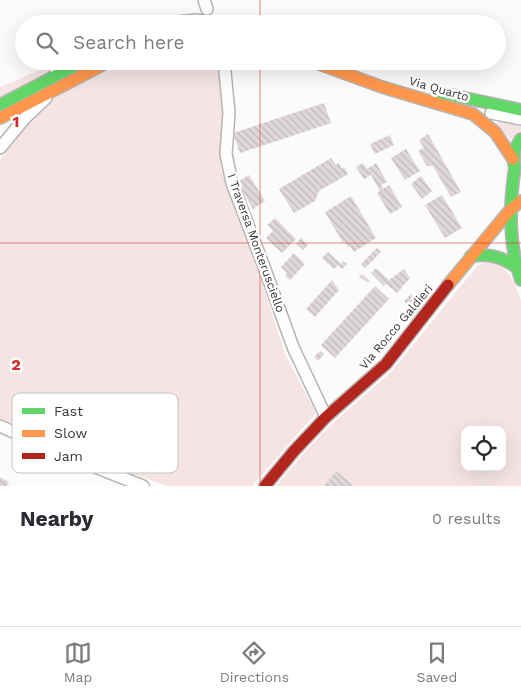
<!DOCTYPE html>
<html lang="en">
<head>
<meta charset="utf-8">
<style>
  :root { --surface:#fff; --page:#f2f2f3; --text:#2b2b33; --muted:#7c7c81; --line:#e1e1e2; --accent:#807c7c }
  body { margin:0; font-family:"Work Sans",sans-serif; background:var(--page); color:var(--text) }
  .controls { position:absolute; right:15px; bottom:15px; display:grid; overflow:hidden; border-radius:10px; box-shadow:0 5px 20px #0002 }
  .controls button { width:45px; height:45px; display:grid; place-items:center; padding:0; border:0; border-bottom:1px solid var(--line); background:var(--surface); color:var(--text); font:25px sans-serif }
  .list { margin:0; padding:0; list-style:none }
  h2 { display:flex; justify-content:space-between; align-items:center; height:65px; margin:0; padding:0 20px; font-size:21px }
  h2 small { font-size:16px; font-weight:400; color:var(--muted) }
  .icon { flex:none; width:28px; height:28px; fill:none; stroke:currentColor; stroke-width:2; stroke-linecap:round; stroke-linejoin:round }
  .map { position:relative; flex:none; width:521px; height:486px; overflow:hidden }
  .search { position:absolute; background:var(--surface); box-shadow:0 5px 20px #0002; left:15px; right:15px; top:15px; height:55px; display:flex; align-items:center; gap:12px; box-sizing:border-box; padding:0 18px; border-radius:28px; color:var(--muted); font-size:19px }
  .sheet { height:140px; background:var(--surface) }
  nav { display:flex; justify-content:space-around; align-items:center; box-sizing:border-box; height:70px; border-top:1px solid var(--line); background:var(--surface); font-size:14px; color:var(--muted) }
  nav a { display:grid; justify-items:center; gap:2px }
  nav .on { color:var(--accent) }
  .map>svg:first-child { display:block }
  .grass { fill:#f5e4e3; fill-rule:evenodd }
  .building { fill:url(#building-back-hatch) }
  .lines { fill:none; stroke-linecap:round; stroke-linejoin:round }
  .street-casing { stroke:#b7b4b4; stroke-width:14 }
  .fast-casing { stroke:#b7b4b4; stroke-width:14 }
  .slow-casing { stroke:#b7b4b4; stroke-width:14 }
  .jam-casing { stroke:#b7b4b4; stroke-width:14 }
  .street { stroke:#fffefe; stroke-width:11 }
  .fast { stroke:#63d668; stroke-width:11 }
  .slow { stroke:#ff974d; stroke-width:11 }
  .jam { stroke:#b3261e; stroke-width:11 }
  .grid { fill:none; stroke:#d62828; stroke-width:1; stroke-opacity:0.55 }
  .labels { text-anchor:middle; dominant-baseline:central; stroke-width:5; stroke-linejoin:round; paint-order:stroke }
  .street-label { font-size:12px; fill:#3d3737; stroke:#fff }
  .key { fill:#fff; stroke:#c5c3c3; stroke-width:1 }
  .key-label { font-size:14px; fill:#3d3737 }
  .grid-label { font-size:16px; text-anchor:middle; font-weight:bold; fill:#d62828; stroke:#fff; stroke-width:5; stroke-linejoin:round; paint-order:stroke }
</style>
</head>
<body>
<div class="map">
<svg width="521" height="486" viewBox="0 0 521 486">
  <defs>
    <pattern id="building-back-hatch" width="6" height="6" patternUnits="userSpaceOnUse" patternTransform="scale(1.25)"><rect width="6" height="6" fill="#e0d8d8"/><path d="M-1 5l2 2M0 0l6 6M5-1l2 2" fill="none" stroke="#c1baba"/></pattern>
  </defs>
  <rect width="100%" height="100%" fill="#fcfbfb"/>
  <path class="grass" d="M133,61H217L224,113L220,145L221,170L255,260L285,354L316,413L252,486H167L133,474L0,419V160C19,134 38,107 66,90C84,79 113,70 133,61Z
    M50,66L55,72L0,98V87Z
    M499,121L521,125V131L510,140L497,123Z
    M488,262C510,266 513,281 521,300V486H276L310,446L336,420L391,372L478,265ZM465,430H502V467H465Z"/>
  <path class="building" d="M324,103L331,123L240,153L233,133Z
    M428,134L461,192L451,197L433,166H427L418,151L424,148L419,140Z
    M390,135L394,145L375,154L370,144Z
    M406,149L420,171L405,180L391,158Z
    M331,158L336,165L339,163L342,169L344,167L348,174L319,191L315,201L294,213L279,189Z
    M363,163L367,169L376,163L387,182L381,185L383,189L389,185L402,207L390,214L377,193L380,191L371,175L364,179L356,167Z
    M249,175L265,201L253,209L237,182Z
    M421,176L432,191L422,199L411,184Z
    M442,195L462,228L445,238L425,205Z
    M351,196L376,238L354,252L350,246L348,247L345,242L343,243L325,212Z
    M275,218L296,239L282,253L266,238L273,231L267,225Z
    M301,238L308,245L303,250L296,244Z
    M377,248L381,252L365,268L361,264Z
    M328,252L341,264L343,261L347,264L342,269L338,265L334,269L322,258Z
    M294,253L305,264L290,280L285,276L287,273L281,267Z
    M376,268L389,280L404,269L410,278L397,293L386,284L384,286L371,273Z
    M362,274L370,281L369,283L359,277Z
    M332,280L339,290L315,317L306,309Z
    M375,286L389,299L335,358L321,345Z
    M411,294L416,299L418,296L425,303L416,313L404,301Z
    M320,351L324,354L318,361L314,357Z
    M336,471L354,486H324Z
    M0,477L9,482L7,486H0Z"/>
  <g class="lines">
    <defs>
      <path id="street" d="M204,0L207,9
        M158,24L196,20L227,24
        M224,61L229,113L226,154L232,183L263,264L293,347L326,417
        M55,68L63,61
        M491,113L521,119
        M0,148L25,118L46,98
        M0,426L55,451L143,486"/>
      <path id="fast" d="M438,92L521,110
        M0,105L84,61
        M514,164V150L521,139
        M515,167C509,205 508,243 521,280
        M471,256C489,254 501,256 516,267"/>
      <path id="slow" d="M311,61L382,87L473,114L495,132L513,159
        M0,118L110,61
        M448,285L510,210L521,201"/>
      <path id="jam" d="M265,486L294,451L326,417L386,364L448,285"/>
    </defs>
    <use href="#street" class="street-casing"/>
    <use href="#fast" class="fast-casing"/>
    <use href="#slow" class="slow-casing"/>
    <use href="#jam" class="jam-casing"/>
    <use href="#street" class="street"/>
    <use href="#fast" class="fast"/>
    <use href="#slow" class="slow"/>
    <use href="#jam" class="jam"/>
  </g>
  <path class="grid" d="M260,0V24M260,61V486M0,243H521"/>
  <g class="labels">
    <g class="street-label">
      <text transform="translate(439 89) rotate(16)">Via Quarto</text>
      <text transform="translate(256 243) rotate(70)">I Traversa Monterusciello</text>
      <text transform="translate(396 327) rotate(-50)">Via Rocco Galdieri</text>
    </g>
  </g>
  <rect x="12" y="393" width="166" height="80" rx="8" class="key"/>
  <rect x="22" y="408" width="23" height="6" fill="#63d668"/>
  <rect x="22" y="430" width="23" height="7" fill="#ff974d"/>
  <rect x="22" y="453" width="23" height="6" fill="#b3261e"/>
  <g class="key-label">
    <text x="54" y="416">Fast</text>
    <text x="54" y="438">Slow</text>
    <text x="54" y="461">Jam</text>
  </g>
  <g class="grid-label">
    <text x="16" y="127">1</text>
    <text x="16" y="370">2</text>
  </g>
</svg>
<div class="controls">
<button><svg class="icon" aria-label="locate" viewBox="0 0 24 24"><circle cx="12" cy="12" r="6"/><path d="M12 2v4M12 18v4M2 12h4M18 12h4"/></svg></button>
</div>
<div class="search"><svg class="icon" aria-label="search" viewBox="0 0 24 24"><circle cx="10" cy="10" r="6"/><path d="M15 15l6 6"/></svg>Search here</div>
</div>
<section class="sheet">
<h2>Nearby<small>0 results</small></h2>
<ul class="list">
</ul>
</section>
<nav>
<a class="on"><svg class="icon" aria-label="map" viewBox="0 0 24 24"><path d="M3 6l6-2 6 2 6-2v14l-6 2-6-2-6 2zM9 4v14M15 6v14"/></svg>Map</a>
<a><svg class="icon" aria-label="directions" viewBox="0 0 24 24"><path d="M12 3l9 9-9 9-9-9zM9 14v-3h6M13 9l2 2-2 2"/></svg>Directions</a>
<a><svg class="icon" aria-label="saved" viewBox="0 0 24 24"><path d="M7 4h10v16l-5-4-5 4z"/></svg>Saved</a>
</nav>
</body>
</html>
